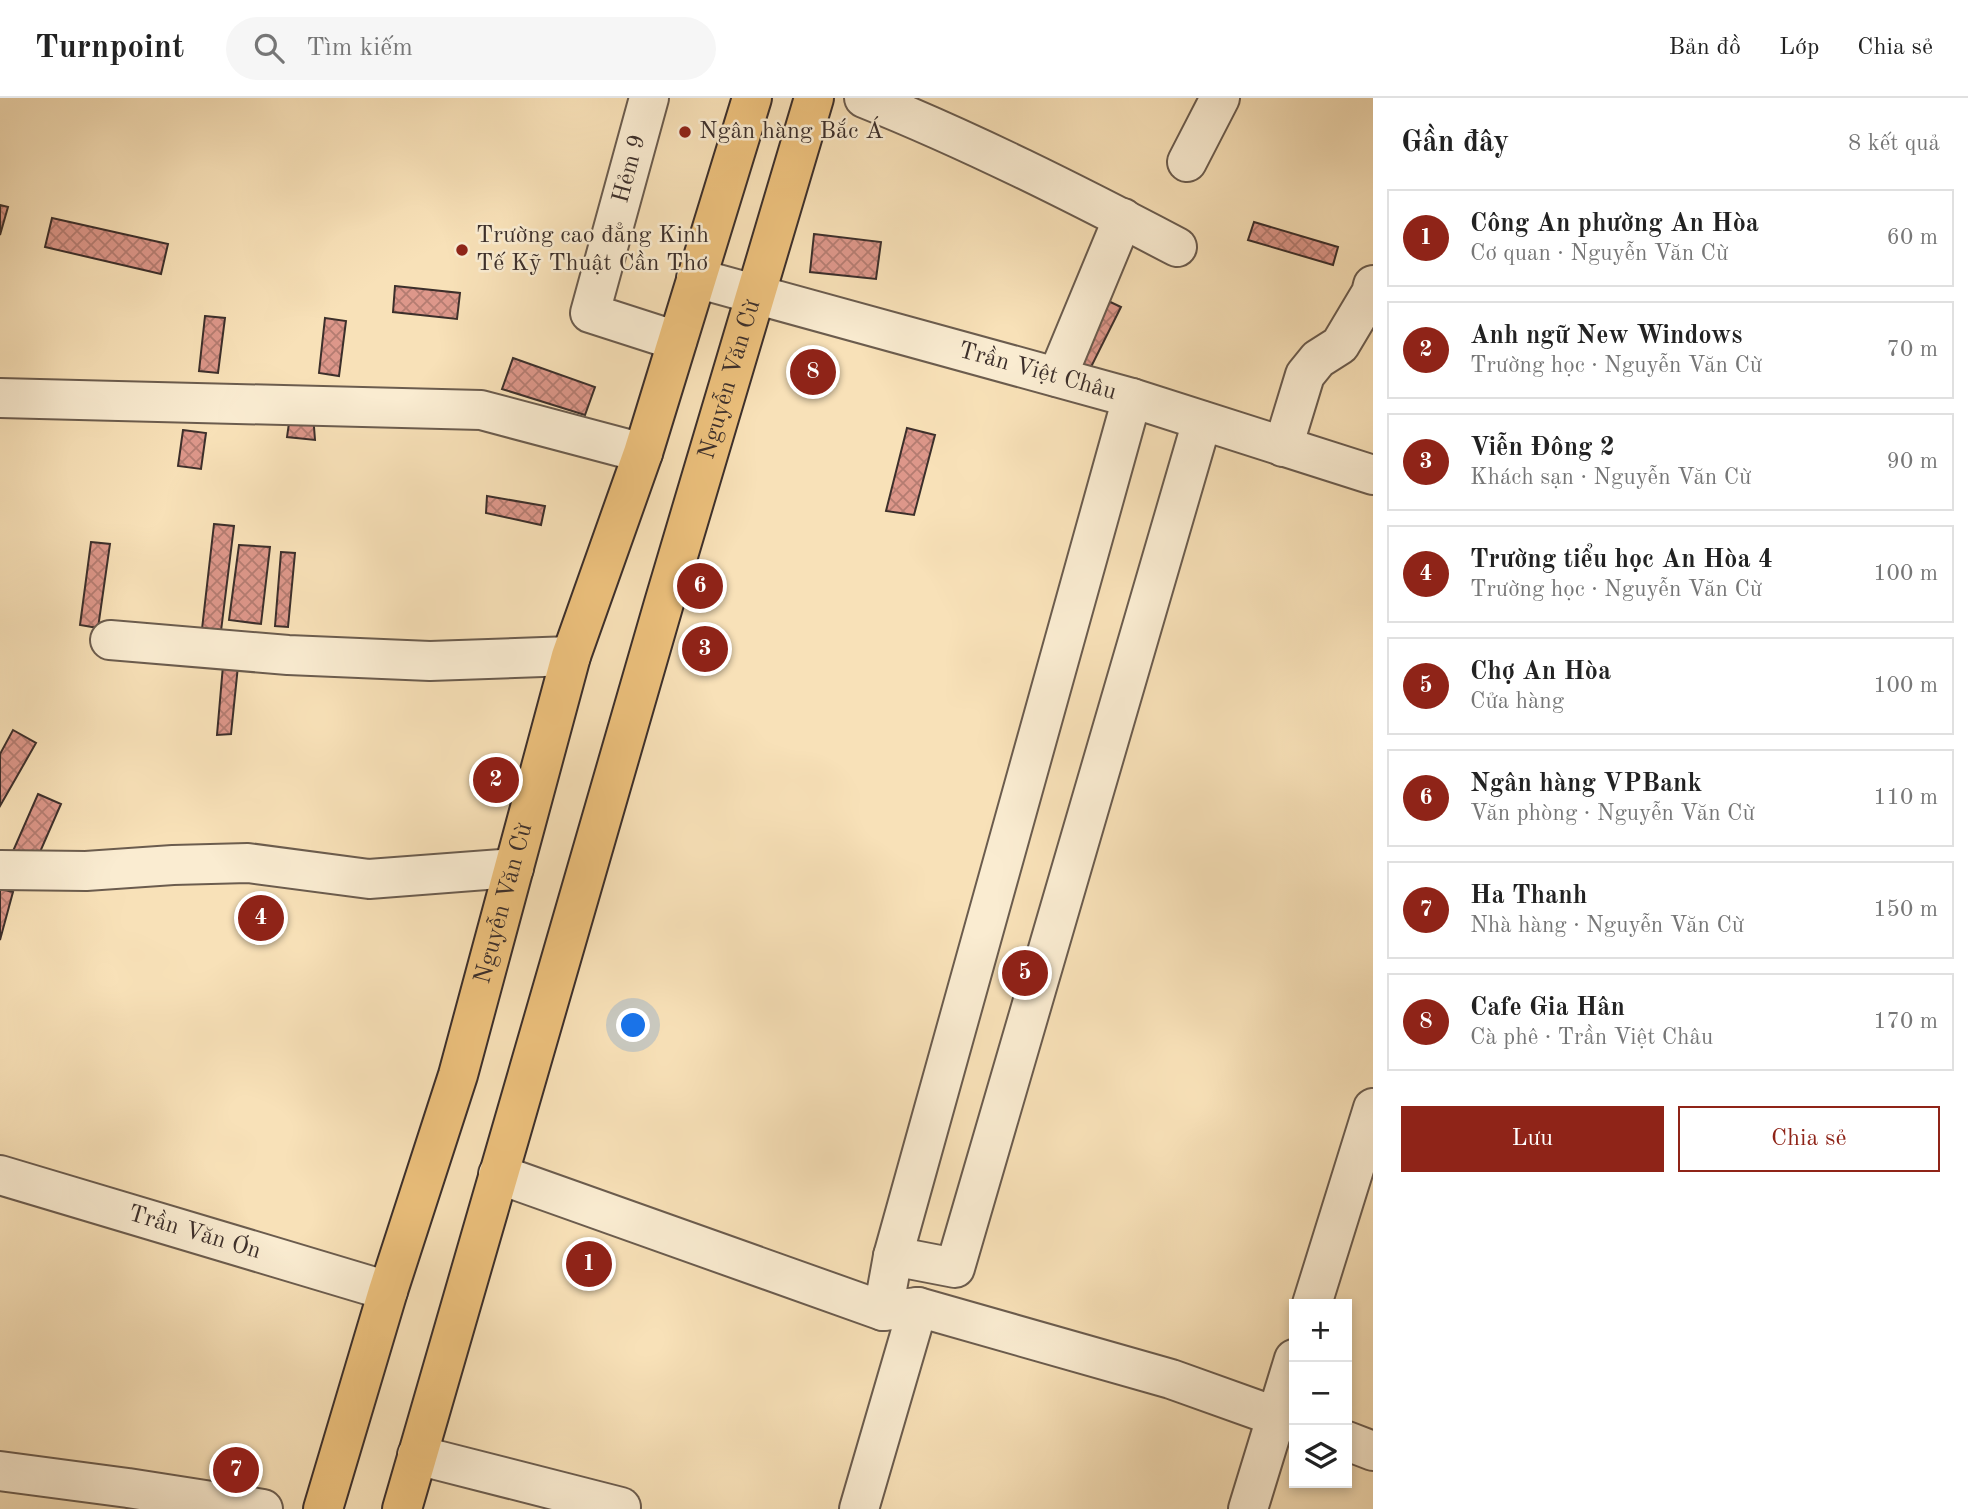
<!DOCTYPE html>
<html lang="vi">
<head>
<meta charset="utf-8">
<style>
  :root { --surface:#fff; --page:#f6f6f6; --text:#222; --muted:#767676; --line:#e0e0e0; --accent:#8f2418 }
  body { margin:0; font-family:"Old Standard TT",serif; background:var(--page); color:var(--text) }
  .controls { position:absolute; right:21px; bottom:21px; display:grid; overflow:hidden; border-radius:0px; box-shadow:0 4px 10px #0003 }
  .controls button { width:63px; height:63px; display:grid; place-items:center; padding:0; border:0; border-bottom:2px solid var(--line); background:var(--surface); color:var(--text); font:35px sans-serif }
  .you { position:absolute; left:634px; top:928px; width:24px; height:24px; margin:-18px; border:5px solid #fff; border-radius:50%; background:#1a73e8; box-shadow:0 0 0 10px #1a73e833 }
  .badge { display:grid; place-items:center; width:46px; height:46px; border-radius:50%; background:var(--accent); color:#fff; font-size:23px; font-weight:700 }
  .pin { position:absolute; translate:-50% -50%; border:4px solid #fff; box-shadow:0 2px 7px #0006 }
  .list { margin:0; padding:0; list-style:none }
  h2 { display:flex; justify-content:space-between; align-items:center; height:91px; margin:0; padding:0 28px; font-size:30px }
  h2 small { font-size:23px; font-weight:400; color:var(--muted) }
  .list li { display:grid; grid-template-columns:46px 1fr auto; gap:21px; align-items:center; box-sizing:border-box; height:98px; margin:0 14px 14px; padding:0 14px; border:2px solid var(--line); border-radius:0px }
  .list b { display:block; font-size:26px; white-space:nowrap }
  .list p { margin:0; font-size:23px; white-space:nowrap; color:var(--muted) }
  .list em { font-size:23px; font-style:normal; color:var(--muted) }
  .actions { display:flex; gap:14px; padding:21px 28px }
  .actions a { flex:1; padding:16px 0; border:2px solid var(--accent); border-radius:0px; text-align:center; font-size:24px; color:var(--accent) }
  .actions .main { background:var(--accent); color:#fff }
  .icon { flex:none; width:38px; height:38px; fill:none; stroke:currentColor; stroke-width:2; stroke-linecap:round; stroke-linejoin:round }
  .map { position:relative; flex:none; width:1373px; height:1411px; overflow:hidden }
  header { display:flex; align-items:center; gap:42px; box-sizing:border-box; height:98px; padding:0 35px; background:var(--surface); border-bottom:2px solid var(--line) }
  header strong { font-size:33px }
  nav { display:flex; gap:38px; margin-inline-start:auto; font-size:24px }
  .search { width:490px; height:63px; background:var(--page); display:flex; align-items:center; gap:18px; box-sizing:border-box; padding:0 24px; border-radius:38px; color:var(--muted); font-size:26px }
  main { display:flex }
  aside { flex:1; background:var(--surface) }
  .map>svg:first-child { display:block }
  .building { fill:url(#building-cross-hatch); stroke:#3c2f2b; stroke-width:2 }
  .lines { fill:none; stroke-linecap:round; stroke-linejoin:round }
  .minor-casing { stroke:#6b5c4e; stroke-width:42 }
  .major-casing { stroke:#3c2f2b; stroke-width:42 }
  .minor { stroke:#faecd1; stroke-width:38 }
  .major { stroke:#ecc07c; stroke-width:38 }
  .poi-dot { fill:#8f2418; stroke:#faecd1; stroke-width:2.5 }
  .labels { text-anchor:middle; dominant-baseline:central; stroke-width:5; stroke-linejoin:round; paint-order:stroke }
  .poi-label { font-size:24px; fill:#3c2f2b; stroke:#faecd1; text-anchor:start }
  .street-label { font-size:24px; fill:#3c2f2b; stroke:#faecd1 }
</style>
</head>
<body>
<header>
<strong>Turnpoint</strong>
<div class="search"><svg class="icon" aria-label="search" viewBox="0 0 24 24"><circle cx="10" cy="10" r="6"/><path d="M15 15l6 6"/></svg>Tìm kiếm</div>
<nav><a>Bản đồ</a><a>Lớp</a><a>Chia sẻ</a></nav>
</header>
<main>
<div class="map">
<svg width="1373" height="1411" viewBox="0 0 1373 1411">
  <defs>
    <pattern id="building-cross-hatch" width="8" height="8" patternUnits="userSpaceOnUse" patternTransform="scale(1.75)"><rect width="8" height="8" fill="#dd978a"/><path d="M0 0l8 8M0 8l8-8" fill="none" stroke="#b47c71"/></pattern>
  </defs>
  <rect width="100%" height="100%" fill="#f8e1b8"/>
  <filter id="stains"><feTurbulence type="fractalNoise" baseFrequency=".00286" numOctaves="4"/><feColorMatrix values="0 0 0 0 .2 0 0 0 0 .09 0 0 0 0 .02 0 0 0 .5 -.17"/></filter>
  <radialGradient id="worn" r=".72"><stop offset=".6" stop-color="#630" stop-opacity="0"/><stop offset="1" stop-color="#630" stop-opacity=".3"/></radialGradient>
  <path class="building" d="M0,107L8,109L0,137Z
    M52,120L168,146L161,176L45,149Z
    M1254,124L1338,149L1333,167L1248,142Z
    M814,136L881,144L876,181L810,174Z
    M395,188L460,195L457,221L393,214Z
    M1104,201L1121,209L1089,273L1075,261Z
    M205,218L225,220L218,275L199,273Z
    M325,220L346,223L339,278L319,275Z
    M513,260L595,289L585,317L502,291Z
    M291,311L313,316L315,342L287,339Z
    M907,330L935,337L914,417L886,413Z
    M183,332L206,335L201,371L178,368Z
    M487,398L545,408L541,427L486,415Z
    M214,426L234,428L221,533L202,531Z
    M91,444L110,446L98,530L80,527Z
    M239,447L270,449L261,526L229,522Z
    M281,454L295,455L288,529L275,528Z
    M695,465L716,470L706,512L685,507Z
    M224,556L239,558L231,636L217,637Z
    M13,632L36,645L0,708V656Z
    M38,696L61,706L33,770L10,760Z
    M0,791L13,794L0,842Z"/>
  <g class="lines">
    <defs>
      <g id="minor">
        <path d="M649,0L590,215L677,243"/>
        <path d="M864,0C971,43 1074,95 1177,149"/>
        <path d="M1187,64L1220,0"/>
        <path id="s1" d="M696,180L1132,300L1373,377"/>
        <path d="M1057,279L1123,120"/>
        <path d="M0,300L481,312L643,355"/>
        <path d="M1283,349L1305,277L1318,261L1340,247L1371,195L1373,187"/>
        <path d="M110,542L288,557L430,563L571,558"/>
        <path d="M0,772L86,773L173,767L248,765L369,781L514,770"/>
        <path d="M498,1076L883,1213L893,1158L1132,300"/>
        <path id="s2" d="M0,1077L388,1193"/>
        <path d="M893,1158L955,1170L1202,323"/>
        <path d="M1312,1206L1373,1010"/>
        <path d="M883,1213L918,1209L1171,1281L1294,1325"/>
        <path d="M1347,1343L1373,1353"/>
        <path d="M417,1357L621,1409"/>
        <path d="M0,1373L128,1390L263,1411"/>
        <path d="M859,1411L918,1209"/>
        <path d="M1248,1411L1294,1261"/>
      </g>
      <g id="major">
        <path id="s3" d="M323,1411L388,1193L458,977L571,558L643,355L752,0"/>
        <path id="s4" d="M402,1411L664,505L814,0"/>
      </g>
    </defs>
    <use href="#minor" class="minor-casing"/>
    <use href="#major" class="major-casing"/>
    <use href="#minor" class="minor"/>
    <use href="#major" class="major"/>
  </g>
  <g class="poi-dot">
    <circle cx="685" cy="34" r="7"/>
    <circle cx="462" cy="152" r="7"/>
  </g>
  <g class="labels">
    <g class="poi-label">
      <text x="699" y="34">Ngân hàng Bắc Á</text>
      <text x="476" y="138">Trường cao đẳng Kinh<tspan x="476" dy="28">Tế Kỹ Thuật Cần Thơ</tspan></text>
    </g>
    <g class="street-label">
      <text transform="translate(630 71) rotate(-75)">Hẻm 9</text>
      <text stroke="none"><textPath href="#s1" startOffset="354">Trần Việt Châu</textPath></text>
      <text stroke="none"><textPath href="#s4" startOffset="1176">Nguyễn Văn Cừ</textPath></text>
      <text stroke="none"><textPath href="#s3" startOffset="632">Nguyễn Văn Cừ</textPath></text>
      <text stroke="none"><textPath href="#s2" startOffset="203">Trần Văn Ơn</textPath></text>
    </g>
  </g>
  <rect width="100%" height="100%" filter="url(#stains)"/>
  <rect width="100%" height="100%" fill="url(#worn)"/>
</svg>
<div class="controls">
<button>+</button>
<button>−</button>
<button><svg class="icon" aria-label="layers" viewBox="0 0 24 24"><path d="M12 4l9 5-9 5-9-5zM3 14l9 5 9-5"/></svg></button>
</div>
<div class="you"></div>
<div class="pin badge" style="left:589px;top:1166px">1</div>
<div class="pin badge" style="left:496px;top:682px">2</div>
<div class="pin badge" style="left:705px;top:551px">3</div>
<div class="pin badge" style="left:261px;top:820px">4</div>
<div class="pin badge" style="left:1025px;top:875px">5</div>
<div class="pin badge" style="left:700px;top:488px">6</div>
<div class="pin badge" style="left:236px;top:1372px">7</div>
<div class="pin badge" style="left:813px;top:274px">8</div>
</div>
<aside>
<h2>Gần đây<small>8 kết quả</small></h2>
<ul class="list">
<li><span class="badge">1</span><div><b>Công An phường An Hòa</b><p>Cơ quan · Nguyễn Văn Cừ</p></div><em>60 m</em></li>
<li><span class="badge">2</span><div><b>Anh ngữ New Windows</b><p>Trường học · Nguyễn Văn Cừ</p></div><em>70 m</em></li>
<li><span class="badge">3</span><div><b>Viễn Đông 2</b><p>Khách sạn · Nguyễn Văn Cừ</p></div><em>90 m</em></li>
<li><span class="badge">4</span><div><b>Trường tiểu học An Hòa 4</b><p>Trường học · Nguyễn Văn Cừ</p></div><em>100 m</em></li>
<li><span class="badge">5</span><div><b>Chợ An Hòa</b><p>Cửa hàng</p></div><em>100 m</em></li>
<li><span class="badge">6</span><div><b>Ngân hàng VPBank</b><p>Văn phòng · Nguyễn Văn Cừ</p></div><em>110 m</em></li>
<li><span class="badge">7</span><div><b>Ha Thanh</b><p>Nhà hàng · Nguyễn Văn Cừ</p></div><em>150 m</em></li>
<li><span class="badge">8</span><div><b>Cafe Gia Hân</b><p>Cà phê · Trần Việt Châu</p></div><em>170 m</em></li>
</ul>
<div class="actions"><a class="main">Lưu</a><a>Chia sẻ</a></div>
</aside>
</main>
</body>
</html>
